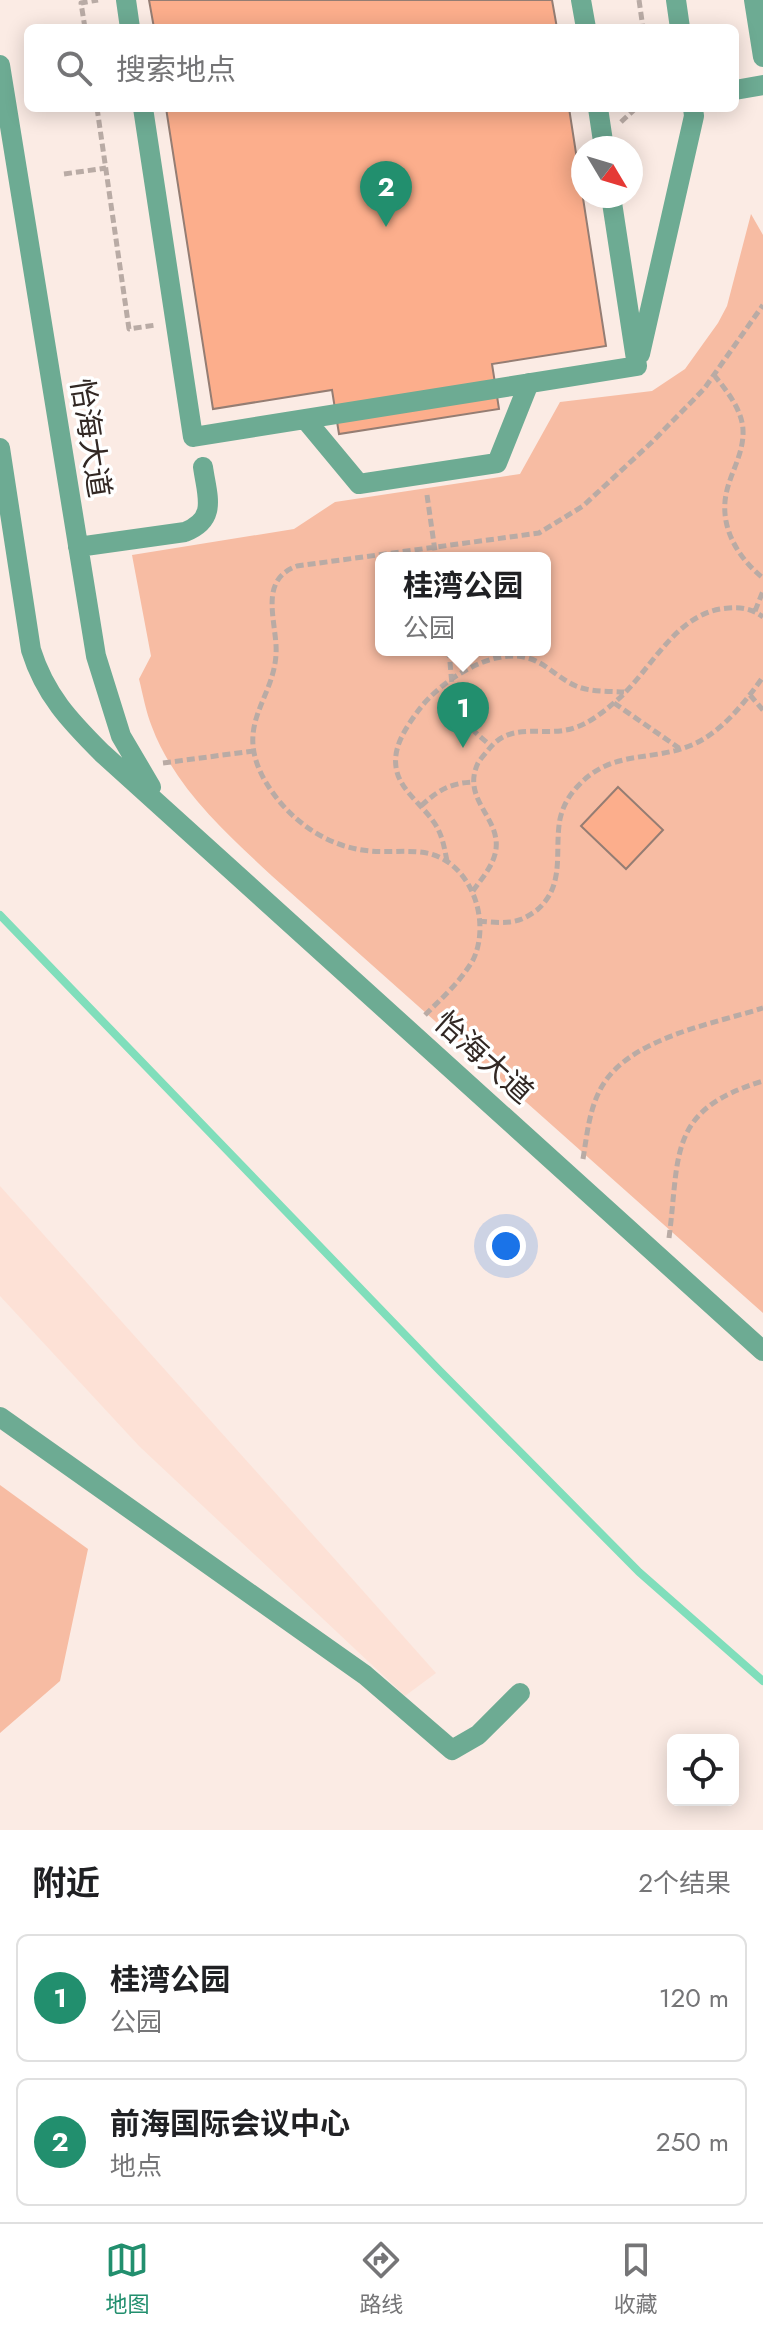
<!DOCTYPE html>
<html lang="zh">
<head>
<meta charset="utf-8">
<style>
  :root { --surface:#fff; --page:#f6f6f6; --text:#202124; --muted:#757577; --line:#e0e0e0; --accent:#228f6e }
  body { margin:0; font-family:Jost,"Noto Sans SC",sans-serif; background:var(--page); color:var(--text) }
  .controls { position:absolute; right:24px; bottom:24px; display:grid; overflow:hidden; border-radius:12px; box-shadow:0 4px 20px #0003 }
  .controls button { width:72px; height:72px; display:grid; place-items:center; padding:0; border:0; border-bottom:2px solid var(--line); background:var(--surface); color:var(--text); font:40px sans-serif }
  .compass { position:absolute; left:571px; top:136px; width:72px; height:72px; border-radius:50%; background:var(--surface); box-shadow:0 4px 20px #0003; rotate:128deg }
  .you { position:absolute; left:506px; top:1246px; width:28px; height:28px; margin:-20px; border:6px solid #fff; border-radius:50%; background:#1a73e8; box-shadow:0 0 0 12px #1a73e833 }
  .badge { display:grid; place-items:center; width:52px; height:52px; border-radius:50%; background:var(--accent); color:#fff; font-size:26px; font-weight:700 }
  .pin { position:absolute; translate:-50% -66px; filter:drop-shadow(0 2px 4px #0008) }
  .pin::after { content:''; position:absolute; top:42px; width:28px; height:24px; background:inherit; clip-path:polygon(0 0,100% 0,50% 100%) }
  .popup { position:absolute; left:375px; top:552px; width:176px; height:104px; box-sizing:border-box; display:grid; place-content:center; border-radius:12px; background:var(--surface); filter:drop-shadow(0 2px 6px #0005); font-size:26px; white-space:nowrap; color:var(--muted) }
  .popup b { font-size:30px; color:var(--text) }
  .popup::after { content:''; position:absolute; left:50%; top:100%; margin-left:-16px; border:16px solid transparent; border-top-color:var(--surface) }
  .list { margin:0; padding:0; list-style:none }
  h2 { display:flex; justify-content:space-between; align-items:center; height:104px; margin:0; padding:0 32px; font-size:34px }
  h2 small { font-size:26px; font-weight:400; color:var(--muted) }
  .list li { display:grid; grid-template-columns:52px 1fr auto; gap:24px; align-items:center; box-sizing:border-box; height:128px; margin:0 16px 16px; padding:0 16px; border:2px solid var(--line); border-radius:12px }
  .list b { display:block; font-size:30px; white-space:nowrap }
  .list p { margin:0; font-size:26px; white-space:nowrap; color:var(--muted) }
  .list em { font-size:26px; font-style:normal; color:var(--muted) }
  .icon { flex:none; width:44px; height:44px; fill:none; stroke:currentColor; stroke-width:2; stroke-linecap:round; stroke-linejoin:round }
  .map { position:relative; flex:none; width:763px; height:1830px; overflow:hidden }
  .search { position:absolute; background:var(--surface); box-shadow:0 4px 20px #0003; left:24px; right:24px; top:24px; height:88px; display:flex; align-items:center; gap:20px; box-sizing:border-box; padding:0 28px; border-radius:12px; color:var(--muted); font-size:30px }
  .sheet { height:392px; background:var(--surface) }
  nav { display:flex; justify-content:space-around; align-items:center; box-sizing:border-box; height:112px; border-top:2px solid var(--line); background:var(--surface); font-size:22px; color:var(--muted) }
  nav a { display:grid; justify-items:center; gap:4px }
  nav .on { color:var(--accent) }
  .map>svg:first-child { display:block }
  .built { fill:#fde1d6 }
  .green { fill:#f7bca3; fill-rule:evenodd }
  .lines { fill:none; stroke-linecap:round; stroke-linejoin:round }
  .stream { stroke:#80debb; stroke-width:8 }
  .building { fill:#fcae8c; stroke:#957d73; stroke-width:2 }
  .path { stroke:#b9aba5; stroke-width:5; stroke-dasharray:8 4; stroke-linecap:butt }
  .minor { stroke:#6dab93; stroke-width:20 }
  .labels { text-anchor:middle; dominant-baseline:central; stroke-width:7; stroke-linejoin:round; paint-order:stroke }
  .street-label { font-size:30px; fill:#322824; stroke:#fff }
</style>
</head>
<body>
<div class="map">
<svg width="763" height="1830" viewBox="0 0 763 1830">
  <rect width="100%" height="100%" fill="#fbebe4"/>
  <path class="built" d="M0,1186L332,1556L436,1673L405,1696L139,1446L0,1296Z"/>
  <path class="green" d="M751,214L763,235V1313L272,876C226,833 175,788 152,727C146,712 143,695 139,679L151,656L132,555L294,529L335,502L520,474L560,402L652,391L685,369L718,323L727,306ZM381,558H545V650H381Z
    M0,1485L88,1549L60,1681L0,1733Z"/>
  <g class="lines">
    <path class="stream" d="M0,915L440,1371L639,1572L763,1681"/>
  </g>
  <path class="building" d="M149,0H552L557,28H154Z
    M166,108H569L606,346L492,364L499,409L339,434L332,390L213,409Z
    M618,787L663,830L626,869L581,826Z"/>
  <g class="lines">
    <path class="path" d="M639,0L643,28
      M85,28L81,3L98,0
      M97,108L129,329L156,325
      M621,122L636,108
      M64,174L106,168
      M714,375C726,390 742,409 743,430C744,452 732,470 727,490C718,525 737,557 763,578
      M427,495L436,558
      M755,611L763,591
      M449,650C451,670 451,695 460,714C467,727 481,737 491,746
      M750,695L763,710
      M614,703L679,748
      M163,763L253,751
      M421,806C437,791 450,783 473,782
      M447,861C444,846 442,833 433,821C422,805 402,791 397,772C391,749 405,729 418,711C439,682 491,647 528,658C546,663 559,679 576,686C590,692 608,691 624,692
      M473,891C482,878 494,865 496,849C500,817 461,799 478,763C481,758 486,753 489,749C512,720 544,738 574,728C590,723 603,712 615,702C652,671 675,611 729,608C742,607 753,609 763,617
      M479,921C489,922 500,923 510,922C520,921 529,916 537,910C566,885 554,851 560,819C563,806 568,797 577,787C612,748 652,763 694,744C723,731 745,702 763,677
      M425,1015C442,998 461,981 473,960C491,923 473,866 431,854C412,849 390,853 370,851C325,847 286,818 264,779C232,721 279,697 276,645C274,614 261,579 297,566L539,533L583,506L652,442L704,389L763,305
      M583,1159C587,1135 589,1110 601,1088C628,1038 713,1024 763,1008
      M669,1238C680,1154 667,1110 763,1081"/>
    <path class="minor" d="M126,0L130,28
      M581,0L586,28
      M676,0L680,28
      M754,0L763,57
      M0,65L96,656L121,736L151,787
      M735,90L763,85
      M143,108L193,437L637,366L611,196
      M598,108L604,148
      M640,354L694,116L693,108
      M305,419L359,484L497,463L529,383
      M0,448L31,650C45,695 70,721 102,753L763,1351
      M78,547L185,532C218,519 207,496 203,467
      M0,1417L365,1675L452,1750L478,1735L520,1693"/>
  </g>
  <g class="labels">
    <g class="street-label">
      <text transform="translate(91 438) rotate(81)">怡海大道</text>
      <text transform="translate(484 1057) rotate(42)">怡海大道</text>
    </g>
  </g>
</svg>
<div class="controls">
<button><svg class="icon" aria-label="locate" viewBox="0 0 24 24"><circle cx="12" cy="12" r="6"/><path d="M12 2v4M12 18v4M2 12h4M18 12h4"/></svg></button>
</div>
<svg class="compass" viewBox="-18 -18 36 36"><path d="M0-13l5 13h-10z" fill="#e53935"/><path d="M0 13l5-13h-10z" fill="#757577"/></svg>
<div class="you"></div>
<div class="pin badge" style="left:463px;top:748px">1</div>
<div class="popup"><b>桂湾公园</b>公园</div>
<div class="pin badge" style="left:386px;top:227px">2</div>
<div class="search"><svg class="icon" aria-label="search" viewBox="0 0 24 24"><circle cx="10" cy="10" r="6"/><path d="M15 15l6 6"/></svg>搜索地点</div>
</div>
<section class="sheet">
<h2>附近<small>2个结果</small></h2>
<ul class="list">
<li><span class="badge">1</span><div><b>桂湾公园</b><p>公园</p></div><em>120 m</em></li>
<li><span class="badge">2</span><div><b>前海国际会议中心</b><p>地点</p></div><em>250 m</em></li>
</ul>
</section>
<nav>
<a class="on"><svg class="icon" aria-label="map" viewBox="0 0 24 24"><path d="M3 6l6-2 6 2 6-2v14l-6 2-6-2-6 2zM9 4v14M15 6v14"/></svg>地图</a>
<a><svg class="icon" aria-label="directions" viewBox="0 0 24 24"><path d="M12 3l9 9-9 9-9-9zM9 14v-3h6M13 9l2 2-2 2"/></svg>路线</a>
<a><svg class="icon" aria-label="saved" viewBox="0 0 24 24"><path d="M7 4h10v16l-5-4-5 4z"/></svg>收藏</a>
</nav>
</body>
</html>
